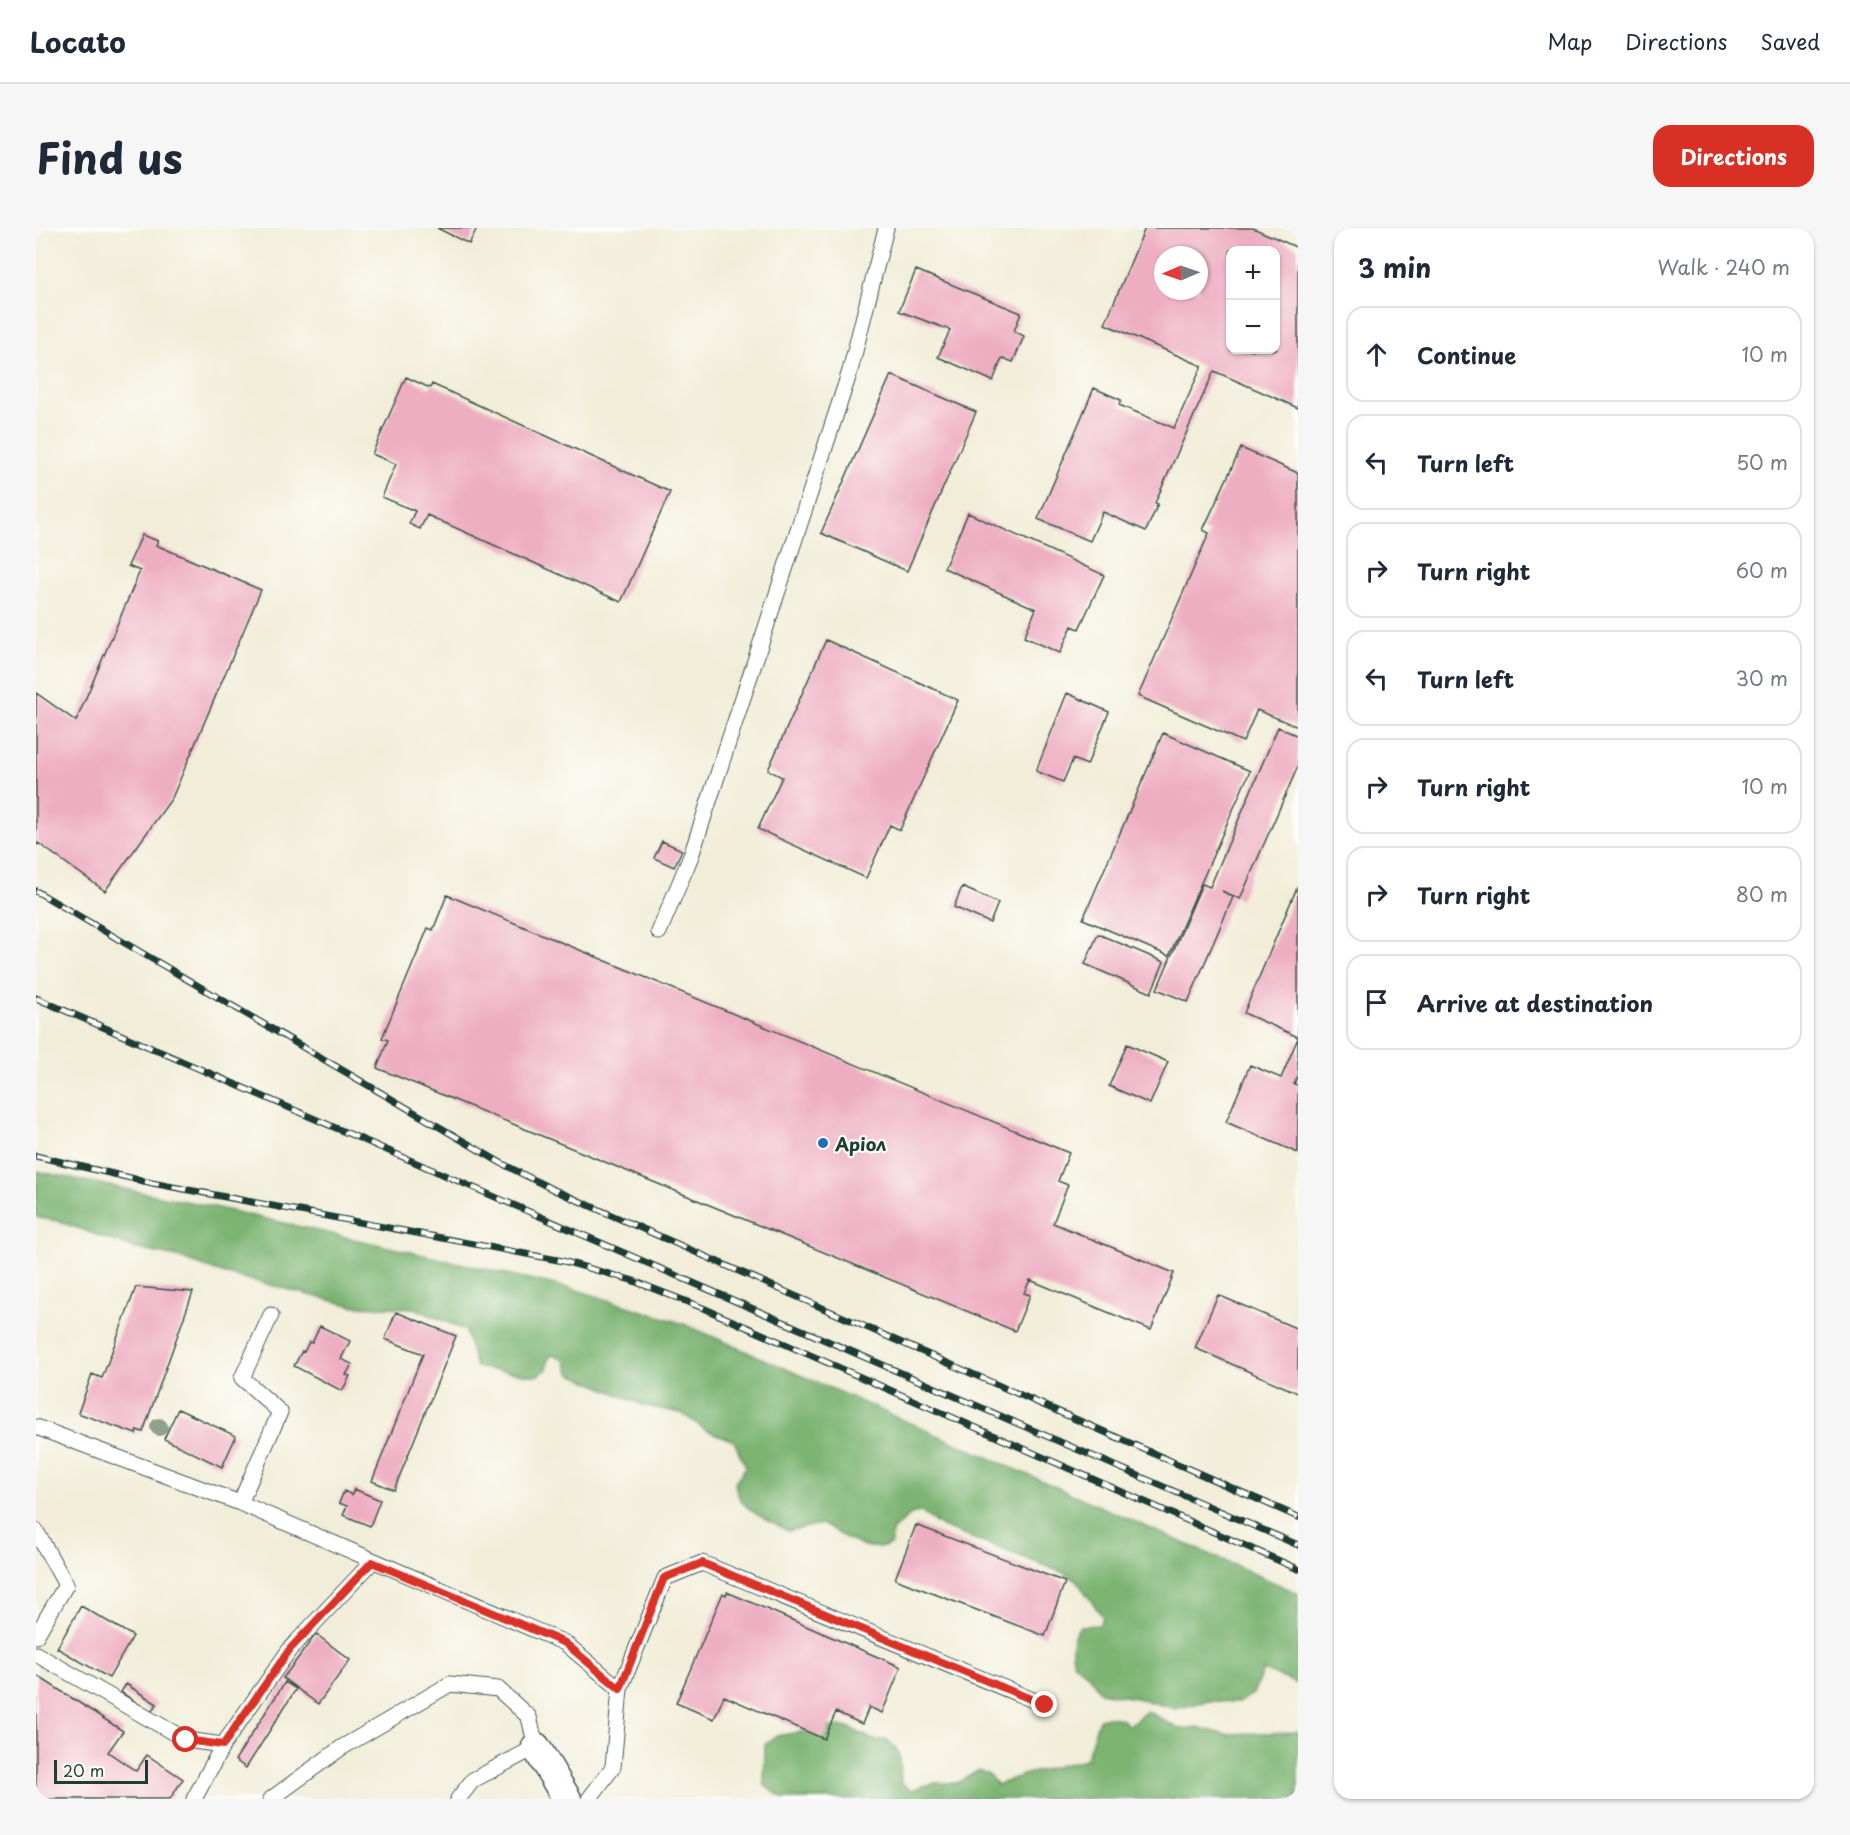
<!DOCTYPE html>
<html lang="en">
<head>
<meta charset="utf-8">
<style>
  :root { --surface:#fff; --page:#f6f6f7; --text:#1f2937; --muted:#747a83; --line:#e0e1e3; --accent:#d93025 }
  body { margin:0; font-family:"Playpen Sans",sans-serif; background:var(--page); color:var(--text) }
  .controls { position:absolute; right:18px; top:18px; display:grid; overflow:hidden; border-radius:12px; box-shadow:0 2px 4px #0004 }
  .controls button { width:54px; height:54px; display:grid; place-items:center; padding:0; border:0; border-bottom:2px solid var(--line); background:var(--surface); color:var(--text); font:30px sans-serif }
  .compass { position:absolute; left:1118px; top:18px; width:54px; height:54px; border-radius:50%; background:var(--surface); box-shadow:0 2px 4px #0004; rotate:268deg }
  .scale { position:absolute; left:18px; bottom:15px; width:94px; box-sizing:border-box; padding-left:6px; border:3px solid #1f3d34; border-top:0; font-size:16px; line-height:21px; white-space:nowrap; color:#1f3d34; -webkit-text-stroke:4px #fdfcf7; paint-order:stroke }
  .stop { position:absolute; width:18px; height:18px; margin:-14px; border:4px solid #d93025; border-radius:50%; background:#fff }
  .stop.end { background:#d93025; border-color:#fff; box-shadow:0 2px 6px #0008 }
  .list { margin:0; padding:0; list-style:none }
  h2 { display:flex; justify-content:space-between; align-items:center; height:78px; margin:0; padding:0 24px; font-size:26px }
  h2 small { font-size:20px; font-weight:400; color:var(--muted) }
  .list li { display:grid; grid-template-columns:39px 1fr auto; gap:18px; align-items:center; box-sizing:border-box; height:96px; margin:0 12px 12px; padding:0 12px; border:2px solid var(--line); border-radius:18px }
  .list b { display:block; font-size:22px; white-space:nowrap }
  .list em { font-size:20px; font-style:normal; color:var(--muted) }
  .icon { flex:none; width:33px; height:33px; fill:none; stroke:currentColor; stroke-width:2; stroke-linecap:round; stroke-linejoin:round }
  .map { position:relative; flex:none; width:1262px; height:1571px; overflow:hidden; border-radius:18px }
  header { display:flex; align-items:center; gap:36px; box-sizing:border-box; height:84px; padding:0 30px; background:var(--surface); border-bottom:2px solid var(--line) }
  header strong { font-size:28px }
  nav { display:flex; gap:33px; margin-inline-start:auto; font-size:21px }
  .intro { display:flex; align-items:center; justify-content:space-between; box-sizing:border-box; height:144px; padding:0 36px }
  h1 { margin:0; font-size:42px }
  .button { padding:15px 27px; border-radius:18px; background:var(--accent); color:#fff; font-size:21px; font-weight:700 }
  main { display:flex; gap:36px; padding:0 36px }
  aside { flex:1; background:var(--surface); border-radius:18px; box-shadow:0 2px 4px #0004 }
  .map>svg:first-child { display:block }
  .forest { fill:#7cb472; stroke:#4e7853; stroke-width:1.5 }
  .building { fill:#eeaec2; fill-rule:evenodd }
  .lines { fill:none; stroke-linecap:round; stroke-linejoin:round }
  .lane-casing { stroke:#3e574d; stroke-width:17 }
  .street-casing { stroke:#3e574d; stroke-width:31 }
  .lane { stroke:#fff; stroke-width:15 }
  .street { stroke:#fff; stroke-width:28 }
  .rail-casing { stroke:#1f3d34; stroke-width:7 }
  .rail { stroke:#fdfcf7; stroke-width:4.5; stroke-dasharray:14; stroke-linecap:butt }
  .tree { fill:#8fa189 }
  .route { stroke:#d93025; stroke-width:8 }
  .poi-dot { fill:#1f6fb2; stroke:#fdfcf7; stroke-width:2 }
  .labels { text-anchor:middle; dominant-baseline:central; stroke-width:4.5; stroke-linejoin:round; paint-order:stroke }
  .poi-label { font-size:18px; font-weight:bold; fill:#1f3d34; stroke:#fdfcf7; text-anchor:start }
</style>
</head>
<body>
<header>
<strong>Locato</strong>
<nav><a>Map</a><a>Directions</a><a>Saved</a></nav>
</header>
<div class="intro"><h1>Find us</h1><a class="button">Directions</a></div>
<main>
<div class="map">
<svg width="1262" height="1571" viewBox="0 0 1262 1571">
  <rect width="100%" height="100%" fill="#fdfcf7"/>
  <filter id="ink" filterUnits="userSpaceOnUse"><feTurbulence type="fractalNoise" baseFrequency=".0167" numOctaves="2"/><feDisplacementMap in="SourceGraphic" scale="12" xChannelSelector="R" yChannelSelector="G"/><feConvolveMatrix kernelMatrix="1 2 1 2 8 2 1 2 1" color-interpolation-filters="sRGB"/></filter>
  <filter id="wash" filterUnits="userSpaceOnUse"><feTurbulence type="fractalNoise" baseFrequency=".008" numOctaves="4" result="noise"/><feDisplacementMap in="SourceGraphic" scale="24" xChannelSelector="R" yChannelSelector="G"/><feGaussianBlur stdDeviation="1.35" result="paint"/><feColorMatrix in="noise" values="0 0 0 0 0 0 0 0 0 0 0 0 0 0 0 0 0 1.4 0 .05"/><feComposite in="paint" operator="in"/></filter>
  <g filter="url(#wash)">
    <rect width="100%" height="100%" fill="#f1edd8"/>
    <path class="forest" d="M0,943L178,979L541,1062L648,1096L1262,1365V1456L1227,1442L1217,1466L1203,1474L1171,1473L1139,1481L1105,1471L1064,1464L1052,1446L1038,1436C1035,1422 1034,1409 1044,1398L1063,1397L1067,1389L1040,1352L1031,1346L906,1299L885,1284L877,1285L856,1303L855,1316C831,1328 806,1307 786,1296L752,1303C731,1291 700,1282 699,1254L710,1239L698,1213L670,1202L645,1185L609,1178L540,1148L534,1145L529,1132L518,1127L513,1129L511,1141L501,1148L440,1139L429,1102L378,1080L317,1078L186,1045L141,1029L97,1020L22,993L3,990L0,988Z
      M1111,1483L1143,1501L1161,1499L1188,1506L1262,1504V1571H748L728,1557L729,1517L739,1508L803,1498L816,1501L837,1512H850L860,1520L864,1531L865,1554L874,1562L898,1555H921L943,1542L953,1547L961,1557L987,1547L1050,1531L1063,1491L1072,1489L1087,1491L1092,1498Z"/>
    <g id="blocks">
      <path class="building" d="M401,0H441L433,16Z
        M1109,0H1217L1262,20V180L1178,143L1119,275L1122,276L1110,303L1067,284L1054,313L1002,291L1058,160L1085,172L1083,177L1138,200L1166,138L1069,96ZM1194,22H1240V122H1194ZM1127,27H1163V63H1127Z
        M880,42L985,85L978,103L988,108L977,134L966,130L957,153L902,129L914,102L863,83Z
        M855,147L940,184L871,343L785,305Z
        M370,149L394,160L396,156L634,264L585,374L391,287L384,301L373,296L379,283L346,269L360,236L336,226Z
        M1205,220L1262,245V499L1221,482L1207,514L1102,468L1173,305L1167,302Z
        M932,285L1068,347L1043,401L1036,398L1024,425L988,409L1000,381L908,340Z
        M106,307L122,313L120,317L225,362L136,570L69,663L2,615L0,618V465L40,493L104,343L92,338Z
        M790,412L922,472L864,602L854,597L830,650L722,601L746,549L732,542Z
        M1031,465L1073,484L1051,537L1037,531L1027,554L1000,543Z
        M1242,499L1262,508V538L1204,671L1186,663L1197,669L1152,774L1121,761L1166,656L1174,659Z
        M1127,505L1214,543L1133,728L1047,691Z
        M626,613L646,622L638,639L618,630Z
        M1262,657V809L1208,785Z
        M926,659L962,675L954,695L918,679Z
        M411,667L1033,925L1022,953L1032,957L1017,995L1138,1045L1115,1102L994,1052L988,1065L994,1067L979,1103L341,840L352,812L346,810L392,700L397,702Z
        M1062,706L1128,734L1115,765L1049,736Z
        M1262,810V847L1258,856L1262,857V925L1190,894L1214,837L1245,850Z
        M1091,816L1132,834L1114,876L1073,858Z
        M100,1059L157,1064L107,1204L101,1202L100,1206L42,1185L56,1146L66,1150Z
        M1182,1067L1262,1101V1165L1159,1120Z
        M360,1084L420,1108L358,1262L336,1253L387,1126L349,1111Z
        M284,1098L314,1113L305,1131L316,1136L310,1147L314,1148L306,1163L258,1138L266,1123L268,1124L273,1114L276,1115Z
        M142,1181L200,1208L186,1239L128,1211Z
        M318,1261L344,1272L334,1298L307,1287L311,1278L303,1275L308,1263L316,1267Z
        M880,1297L1029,1354L1009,1408L859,1351Z
        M691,1364L865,1439L846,1485L833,1479L826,1496L800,1484L788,1511L688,1468L678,1491L640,1475L687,1365L690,1367Z
        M45,1378L97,1408L73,1450L21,1420Z
        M280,1406L314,1432L282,1476L247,1450Z
        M0,1447L87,1503L72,1524L100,1543L111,1527L147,1551L134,1571H0Z
        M249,1454L260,1461L210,1540L199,1532Z
        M90,1456L121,1476L115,1484L85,1464Z"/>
    </g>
  </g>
  <g filter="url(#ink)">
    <use href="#blocks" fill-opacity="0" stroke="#3e574d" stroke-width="1.5"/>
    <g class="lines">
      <defs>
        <path id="lane" d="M623,704L655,628L814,143L850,0
          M0,1199L204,1275L529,1415L584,1461L577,1539L553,1571
          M204,1275L244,1184L206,1150L235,1087
          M0,1303L30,1357L0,1408
          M0,1426L150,1512L187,1517L254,1421L336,1334
          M584,1461L629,1350L666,1335L1009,1477
          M158,1571L187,1517
          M235,1571L305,1520L414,1456L462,1461L493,1489L500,1519L437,1552L422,1571"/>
        <path id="street" d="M500,1519L531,1571"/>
      </defs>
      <use href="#lane" class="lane-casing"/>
      <use href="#street" class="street-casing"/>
      <use href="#lane" class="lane"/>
      <use href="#street" class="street"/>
      <defs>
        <path id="rail" d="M0,663L465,935L516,961L1262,1289
          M0,770L1262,1317
          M0,928L116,955L527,1033L595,1052L667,1080L1262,1341"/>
      </defs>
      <use href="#rail" class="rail-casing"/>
      <use href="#rail" class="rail"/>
    </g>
    <circle class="tree" cx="123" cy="1199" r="9"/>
  </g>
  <g class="lines" filter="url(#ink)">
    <path class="route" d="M150,1512L187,1517L254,1421L336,1334L529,1415L584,1461L628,1350L666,1335L1009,1477"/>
  </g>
  <circle class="poi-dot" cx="787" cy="915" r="6"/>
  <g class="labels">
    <g class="poi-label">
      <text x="799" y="915">Аріол</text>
    </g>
  </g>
</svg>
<div class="controls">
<button>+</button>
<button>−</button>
</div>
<svg class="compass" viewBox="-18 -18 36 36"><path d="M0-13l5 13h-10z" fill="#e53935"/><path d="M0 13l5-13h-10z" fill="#747a83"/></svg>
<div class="scale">20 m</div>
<div class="stop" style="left:150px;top:1512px"></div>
<div class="stop end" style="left:1009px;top:1477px"></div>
</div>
<aside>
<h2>3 min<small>Walk · 240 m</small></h2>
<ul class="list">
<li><svg class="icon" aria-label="ahead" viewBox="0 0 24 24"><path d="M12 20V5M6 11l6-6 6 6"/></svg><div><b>Continue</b></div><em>10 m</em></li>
<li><svg class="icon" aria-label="left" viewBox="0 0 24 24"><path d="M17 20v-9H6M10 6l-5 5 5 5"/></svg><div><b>Turn left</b></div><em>50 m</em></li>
<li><svg class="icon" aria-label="right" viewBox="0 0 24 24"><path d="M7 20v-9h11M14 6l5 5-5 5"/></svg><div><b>Turn right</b></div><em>60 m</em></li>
<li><svg class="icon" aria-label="left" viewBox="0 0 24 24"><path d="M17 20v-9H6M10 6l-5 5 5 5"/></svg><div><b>Turn left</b></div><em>30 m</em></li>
<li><svg class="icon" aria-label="right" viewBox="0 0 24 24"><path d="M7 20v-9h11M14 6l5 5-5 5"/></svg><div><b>Turn right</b></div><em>10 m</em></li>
<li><svg class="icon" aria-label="right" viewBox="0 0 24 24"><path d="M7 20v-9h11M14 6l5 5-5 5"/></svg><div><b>Turn right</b></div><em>80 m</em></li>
<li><svg class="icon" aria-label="arrive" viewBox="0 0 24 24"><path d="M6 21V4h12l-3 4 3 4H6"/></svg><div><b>Arrive at destination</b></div></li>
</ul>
</aside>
</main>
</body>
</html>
